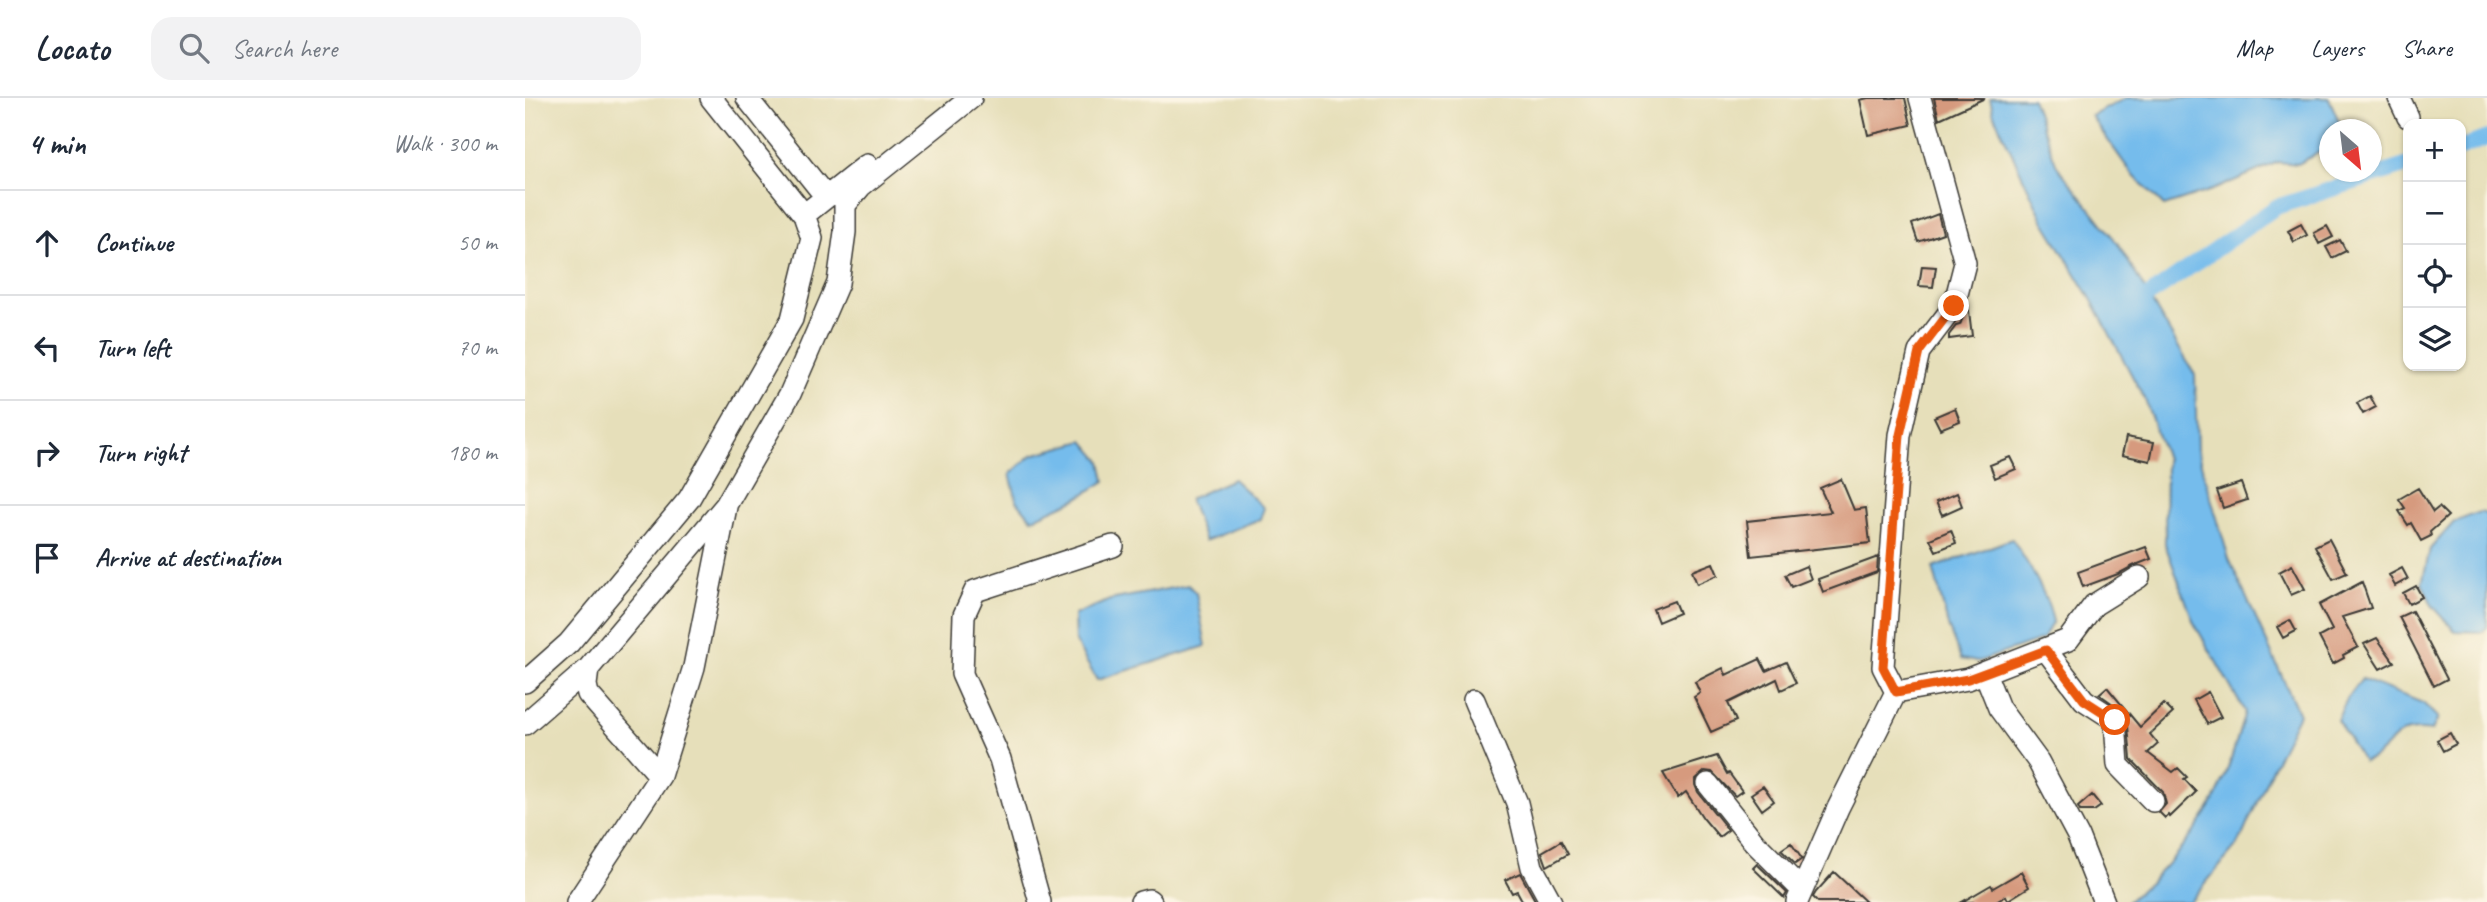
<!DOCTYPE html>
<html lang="en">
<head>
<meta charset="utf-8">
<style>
  :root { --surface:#fff; --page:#f2f2f3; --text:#1f2937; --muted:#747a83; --line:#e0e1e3 }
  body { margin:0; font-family:Caveat,sans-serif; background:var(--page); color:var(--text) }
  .controls { position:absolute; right:21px; top:21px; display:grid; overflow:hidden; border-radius:14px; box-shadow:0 2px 5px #0004 }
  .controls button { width:63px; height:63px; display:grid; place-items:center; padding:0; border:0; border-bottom:2px solid var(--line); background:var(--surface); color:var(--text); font:35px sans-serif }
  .compass { position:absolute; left:1794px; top:21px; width:63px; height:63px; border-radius:50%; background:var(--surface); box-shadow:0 2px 5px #0004; rotate:152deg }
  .stop { position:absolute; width:21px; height:21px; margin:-16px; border:5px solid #ea580c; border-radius:50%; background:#fff }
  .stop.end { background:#ea580c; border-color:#fff; box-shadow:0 2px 7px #0008 }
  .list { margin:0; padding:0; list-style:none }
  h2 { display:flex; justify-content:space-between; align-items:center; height:91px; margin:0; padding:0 28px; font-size:30px }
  h2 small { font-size:23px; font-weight:400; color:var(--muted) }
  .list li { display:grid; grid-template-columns:46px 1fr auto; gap:21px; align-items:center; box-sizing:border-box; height:105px; padding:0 28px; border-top:2px solid var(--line) }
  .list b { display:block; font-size:26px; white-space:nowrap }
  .list em { font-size:23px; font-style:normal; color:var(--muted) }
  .icon { flex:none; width:38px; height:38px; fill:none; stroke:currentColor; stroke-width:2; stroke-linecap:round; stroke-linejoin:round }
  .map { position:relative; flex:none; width:1962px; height:804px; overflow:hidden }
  header { display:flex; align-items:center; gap:42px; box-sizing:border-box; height:98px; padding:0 35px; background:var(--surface); border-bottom:2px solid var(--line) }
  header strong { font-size:33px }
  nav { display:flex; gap:38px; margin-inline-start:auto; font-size:24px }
  .search { width:490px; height:63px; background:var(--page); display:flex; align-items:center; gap:18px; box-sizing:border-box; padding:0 24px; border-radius:21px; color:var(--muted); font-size:26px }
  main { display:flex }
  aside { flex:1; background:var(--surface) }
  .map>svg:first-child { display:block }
  .water { fill:#74bcec; stroke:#486c84; stroke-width:2 }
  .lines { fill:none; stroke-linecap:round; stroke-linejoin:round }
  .canal { stroke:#74bcec; stroke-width:16 }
  .building { fill:#d69a7e }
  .minor-casing { stroke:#3a3934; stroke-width:24 }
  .minor { stroke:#fff; stroke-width:21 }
  .route { stroke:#ea580c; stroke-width:9 }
</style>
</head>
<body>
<header>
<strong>Locato</strong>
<div class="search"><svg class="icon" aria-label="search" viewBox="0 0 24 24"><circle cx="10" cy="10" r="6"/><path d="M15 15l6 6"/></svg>Search here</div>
<nav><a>Map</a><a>Layers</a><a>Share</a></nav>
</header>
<main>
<aside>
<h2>4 min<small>Walk · 300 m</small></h2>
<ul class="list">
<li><svg class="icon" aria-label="ahead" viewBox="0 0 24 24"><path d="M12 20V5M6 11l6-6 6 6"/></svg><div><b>Continue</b></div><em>50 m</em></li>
<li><svg class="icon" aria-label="left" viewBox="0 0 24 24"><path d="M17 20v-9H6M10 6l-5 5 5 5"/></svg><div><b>Turn left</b></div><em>70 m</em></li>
<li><svg class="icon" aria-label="right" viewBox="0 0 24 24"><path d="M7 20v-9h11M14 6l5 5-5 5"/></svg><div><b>Turn right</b></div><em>180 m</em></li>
<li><svg class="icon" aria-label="arrive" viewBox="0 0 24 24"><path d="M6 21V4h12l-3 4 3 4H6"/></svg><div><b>Arrive at destination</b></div></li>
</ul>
</aside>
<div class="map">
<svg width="1962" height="804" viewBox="0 0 1962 804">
  <rect width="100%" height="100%" fill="#fcf5e5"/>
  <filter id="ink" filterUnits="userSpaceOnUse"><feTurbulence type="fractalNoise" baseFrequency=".0143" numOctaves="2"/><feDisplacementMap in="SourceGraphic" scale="14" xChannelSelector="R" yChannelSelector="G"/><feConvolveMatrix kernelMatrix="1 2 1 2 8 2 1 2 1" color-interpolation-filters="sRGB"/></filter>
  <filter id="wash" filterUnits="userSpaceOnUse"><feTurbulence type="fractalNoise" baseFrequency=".00686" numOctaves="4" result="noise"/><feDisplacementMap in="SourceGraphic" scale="28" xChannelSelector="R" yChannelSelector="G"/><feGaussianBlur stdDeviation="1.57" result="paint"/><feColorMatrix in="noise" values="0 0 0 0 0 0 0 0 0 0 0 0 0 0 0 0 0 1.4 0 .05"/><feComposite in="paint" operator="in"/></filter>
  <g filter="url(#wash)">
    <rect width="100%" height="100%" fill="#e6dfba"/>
    <path class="water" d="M1465,0H1507L1532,68L1593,146L1670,277L1672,352L1704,461L1774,616L1748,668L1714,745L1665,804H1602C1635,778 1666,742 1687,706C1703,678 1711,644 1720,614L1669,525L1640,446L1641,361L1620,302L1565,199L1518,122L1469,17Z
      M1601,0H1804L1816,28L1815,31L1804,32V49L1773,66L1753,64L1690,91L1639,108L1607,76L1566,18Z
      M559,343L576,363L580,383L551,401L507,421L492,403L485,376L507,357Z
      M708,381L739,410L735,421L680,443L664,401Z
      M1955,414L1962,416V530L1957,534L1930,533L1907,507L1897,485L1905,451L1929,424Z
      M1487,441C1504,467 1521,493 1528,523L1518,541L1452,564L1436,561L1424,531L1408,470Z
      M663,487L671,495L681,548L572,582L550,544L549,517L585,502Z
      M1837,581L1898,605L1913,620L1907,633C1862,627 1872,651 1838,664L1812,622L1822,601Z"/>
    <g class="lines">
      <path class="canal" d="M1936,50L1962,40
        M1612,206L1751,109L1883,67"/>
    </g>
    <g id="blocks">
      <path class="building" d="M1343,0H1380L1386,27L1343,37L1335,2Z
        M1409,0H1460L1414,21Z
        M1413,116L1418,135L1393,144L1387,126Z
        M1776,126L1782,137L1769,144L1763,133Z
        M1802,128L1808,139L1794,146L1789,135Z
        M1815,142L1821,153L1807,160L1801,149Z
        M1397,168L1411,169L1408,189L1394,188Z
        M1443,205L1447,238L1424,241V237L1431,228L1435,227Z
        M1845,298L1851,309L1838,316L1832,305Z
        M1430,310L1435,323L1415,331L1409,319Z
        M1601,339L1629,344L1625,363L1597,357Z
        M1485,359L1491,371L1470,380L1465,367Z
        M1316,381L1329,412L1341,410L1345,445L1226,458L1222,423L1306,414L1295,390Z
        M1716,385L1722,402L1698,410L1692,393Z
        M1893,390L1908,414L1914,409L1923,418L1905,434L1906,438L1896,443L1886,425L1883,427L1874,413L1880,410L1874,401Z
        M1432,395L1437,408L1417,417L1411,404Z
        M1426,432L1431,445L1411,453L1405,441Z
        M1804,441L1822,475L1808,481L1790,448Z
        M1621,449L1626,461L1608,468L1593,476L1558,489L1553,474Z
        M1353,459L1352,474L1298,494L1293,481Z
        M1188,465L1193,477L1172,486L1167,473Z
        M1767,467L1780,491L1766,497L1754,474Z
        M1281,468L1286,481L1266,489L1260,477Z
        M1877,470L1883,481L1870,488L1864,477Z
        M1837,484L1846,510L1817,519L1833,549L1818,557L1819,560L1808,566L1794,539L1807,532L1794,507Z
        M1891,488L1897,499L1884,506L1878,495Z
        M1149,503L1154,515L1133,524L1128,511Z
        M1887,513L1922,581L1909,588L1874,519Z
        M1765,522L1771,533L1758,540L1752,529Z
        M1852,540L1869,564L1855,571L1839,546Z
        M1235,561L1241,573L1261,564L1271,585L1256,592L1252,581L1203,605L1211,623L1186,634L1169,599L1175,595L1170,584L1198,570L1201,577Z
        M1582,589L1615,629L1639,606L1648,615L1625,636L1633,646L1623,655L1648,674L1653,670L1662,679L1659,681L1671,694L1645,719L1643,717L1640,720L1634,714L1641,706L1638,694L1606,661L1602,616L1574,596Z
        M1683,594L1696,619L1682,626L1669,602Z
        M1925,635L1931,646L1918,653L1912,642Z
        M1192,658L1202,676L1204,675L1217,693L1210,698L1187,674L1180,673L1171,681L1170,687L1173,694L1203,732L1194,739L1178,720L1161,694L1153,700L1138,675Z
        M1238,688L1249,703L1237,712L1226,696Z
        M1567,697L1576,708L1569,713H1555L1553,709Z
        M1036,743L1043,756L1022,768L1017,754Z
        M1266,745L1277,761L1270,766L1256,752Z
        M1232,766L1262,795L1259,800L1228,770Z
        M1309,774L1341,804H1293L1288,799L1291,794Z
        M1496,774L1504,789L1483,802L1481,798L1471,804H1437L1466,787L1468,790Z
        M995,775L1011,804H998L992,793L987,795L980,782Z"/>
    </g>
  </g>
  <g filter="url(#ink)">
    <use href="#blocks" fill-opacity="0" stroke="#3a3934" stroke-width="2"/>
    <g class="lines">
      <defs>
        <path id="minor" d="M222,0L301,99
          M1874,0L1883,19
          M279,117L342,67
          M1521,552L1559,602L1590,622L1593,667L1628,703
          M63,571L61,587L63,596L135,678
          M1460,575L1474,610L1513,663L1553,738L1579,804
          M0,584L44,545L164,401L267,221L287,140L279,117L186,0
          M1371,594L1443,581L1543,542L1569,507L1614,479
          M949,602L992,705L1007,769L1026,804
          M0,626L63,571L201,407L265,296L313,185L320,134V107L336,88L446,0
          M1183,686L1230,745L1277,792
          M52,804L135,678L169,569L201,409
          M515,804L475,661L437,576L439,517L450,493L588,448
          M616,804L624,802L626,804
          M1272,804L1313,710L1371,594L1358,569L1375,337L1394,254L1429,208L1440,165L1395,0"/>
      </defs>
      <use href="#minor" class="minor-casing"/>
      <use href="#minor" class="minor"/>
    </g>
  </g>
  <g class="lines" filter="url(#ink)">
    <path class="route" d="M1429,208L1394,254L1375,337L1358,569L1371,594L1443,581L1521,552L1559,602L1590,622"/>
  </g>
</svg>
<div class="controls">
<button>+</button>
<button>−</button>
<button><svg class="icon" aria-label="locate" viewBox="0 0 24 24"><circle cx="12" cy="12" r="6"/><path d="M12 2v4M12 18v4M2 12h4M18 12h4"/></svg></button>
<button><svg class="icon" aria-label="layers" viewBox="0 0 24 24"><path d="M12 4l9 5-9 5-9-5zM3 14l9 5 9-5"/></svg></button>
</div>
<svg class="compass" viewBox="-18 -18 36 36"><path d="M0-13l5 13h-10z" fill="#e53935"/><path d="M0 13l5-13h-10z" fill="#747a83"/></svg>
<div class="stop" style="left:1590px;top:622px"></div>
<div class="stop end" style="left:1429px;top:208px"></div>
</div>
</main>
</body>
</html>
